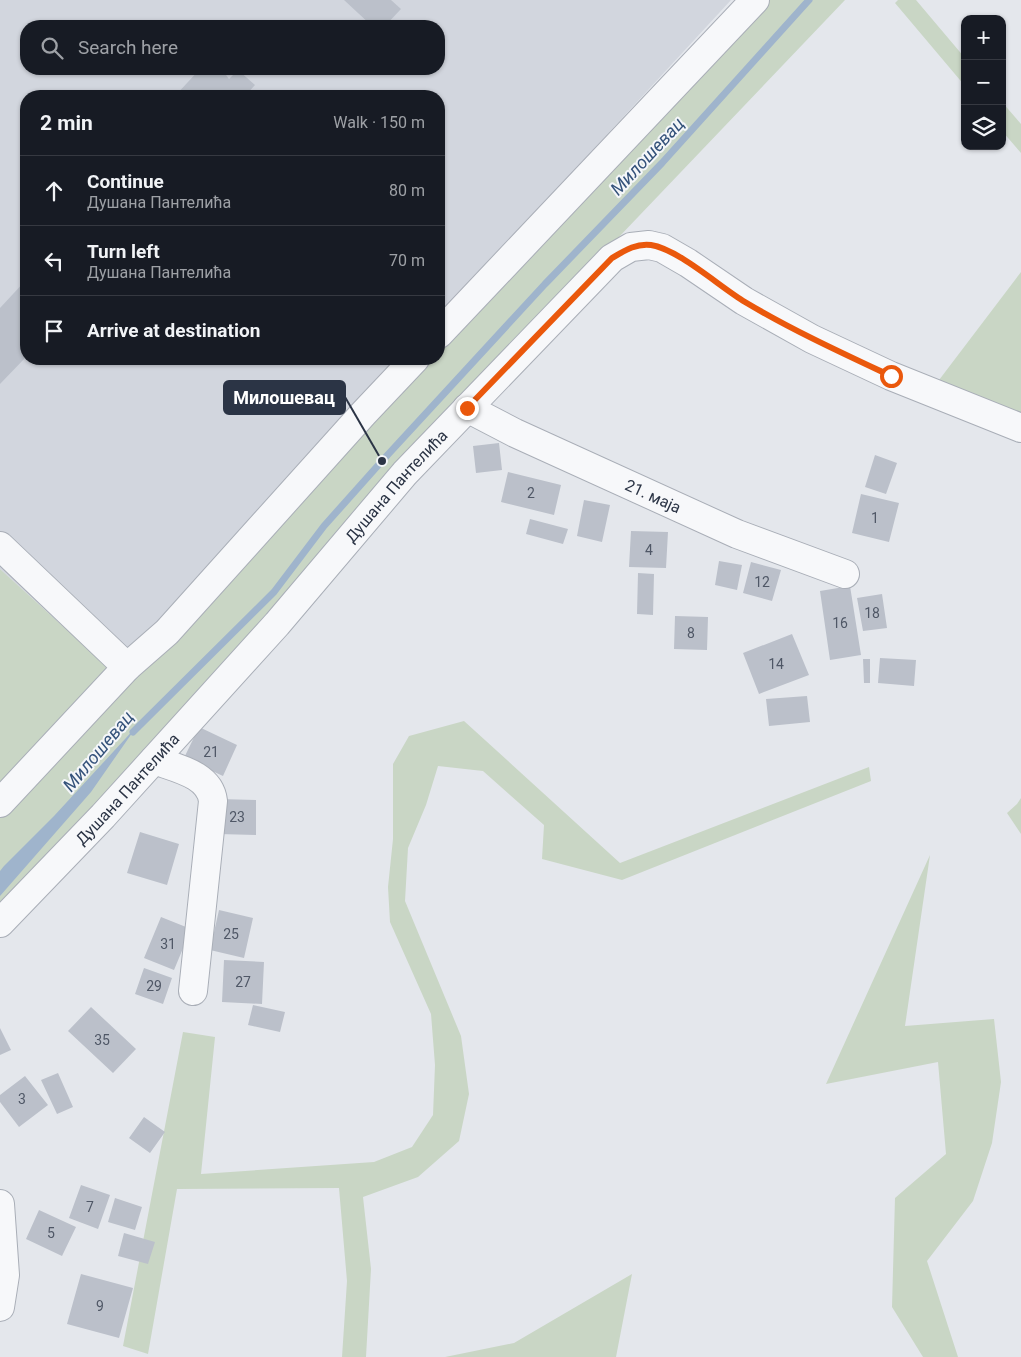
<!DOCTYPE html>
<html lang="en">
<head>
<meta charset="utf-8">
<style>
  :root { --surface:#171b24; --page:#20242c; --text:#f1f3f6; --muted:#9ea1a6; --line:#363941 }
  body { margin:0; font-family:Roboto,sans-serif; background:var(--page); color:var(--text) }
  .controls { position:absolute; right:15px; top:15px; display:grid; overflow:hidden; border-radius:10px; box-shadow:0 1px 4px #0004 }
  .controls button { width:45px; height:45px; display:grid; place-items:center; padding:0; border:0; border-bottom:1px solid var(--line); background:var(--surface); color:var(--text); font:25px sans-serif }
  .stop { position:absolute; width:15px; height:15px; margin:-11px; border:4px solid #ea580c; border-radius:50%; background:#fff }
  .stop.end { background:#ea580c; border-color:#fff; box-shadow:0 1px 5px #0008 }
  .list { margin:0; padding:0; list-style:none }
  h2 { display:flex; justify-content:space-between; align-items:center; height:65px; margin:0; padding:0 20px; font-size:21px }
  h2 small { font-size:16px; font-weight:400; color:var(--muted) }
  .list li { display:grid; grid-template-columns:32px 1fr auto; gap:15px; align-items:center; box-sizing:border-box; height:70px; padding:0 20px; border-top:1px solid var(--line) }
  .list b { display:block; font-size:19px; white-space:nowrap }
  .list p { margin:0; font-size:16px; white-space:nowrap; color:var(--muted) }
  .list em { font-size:16px; font-style:normal; color:var(--muted) }
  .icon { flex:none; width:28px; height:28px; fill:none; stroke:currentColor; stroke-width:2; stroke-linecap:round; stroke-linejoin:round }
  .map { position:relative; flex:none; width:1021px; height:1357px; overflow:hidden }
  .search { position:absolute; background:var(--surface); box-shadow:0 1px 4px #0004; left:20px; top:20px; width:425px; height:55px; display:flex; align-items:center; gap:12px; box-sizing:border-box; padding:0 18px; border-radius:20px; color:var(--muted); font-size:19px }
  .panel { position:absolute; background:var(--surface); box-shadow:0 1px 4px #0004; left:20px; top:90px; width:425px; height:275px; border-radius:20px }
  .map>svg:first-child { display:block }
  .built { fill:#d2d6de; fill-rule:evenodd }
  .green { fill:#c9d6c5 }
  .water { fill:#9fb4cc }
  .lines { fill:none; stroke-linecap:round; stroke-linejoin:round }
  .stream { stroke:#9fb4cc; stroke-width:7 }
  .building { fill:#bbc0ca }
  .minor-casing { stroke:#a9aeb7; stroke-width:30 }
  .minor { stroke:#f7f8fa; stroke-width:28 }
  .route { stroke:#ea580c; stroke-width:6 }
  .labels { text-anchor:middle; dominant-baseline:central; stroke-width:4; stroke-linejoin:round; paint-order:stroke }
  .number-label { font-size:14px; fill:#4f5766 }
  .street-label { font-size:16px; fill:#2b3445; stroke:#f4f6f9 }
  .water-label { font-size:18px; font-style:italic; fill:#34527a; stroke:#f4f6f9 }
  .leader { fill:none; stroke:#2b3445; stroke-width:2 }
  .callout-dot { fill:#2b3445; stroke:#f4f6f9; stroke-width:2 }
  .callout { fill:#2b3445; stroke:#2b3445; stroke-width:2 }
  .callout-label { font-size:18px; text-anchor:middle; font-weight:bold; fill:#fff }
</style>
</head>
<body>
<div class="map">
<svg width="1021" height="1357" viewBox="0 0 1021 1357">
  <rect width="100%" height="100%" fill="#e4e7ec"/>
  <path class="built" d="M0,0H731L439,317V96H26V359H400L112,671L0,569ZM26,26H439V69H26Z"/>
  <path class="green" d="M759,0H845L576,282L0,918V810L423,359H439V342Z
    M898,0H916L965,58V86L895,3Z
    M1002,102L1021,124V153L1002,131Z
    M1021,272V421L936,384Z
    M0,569L112,671L0,793Z
    M464,721L620,863L869,767L871,781L622,880L542,859L544,825L483,771L438,766L426,805L408,848L405,901L461,1036L469,1094L459,1141L418,1177L363,1197L371,1269L366,1357H342L347,1281L339,1188L177,1189L148,1354L123,1346L183,1032L215,1037L201,1174L374,1162L412,1147L433,1115L435,1065L431,1014L390,922L388,887L393,839V764L409,736Z
    M1021,798V834L1007,813L1017,804Z
    M930,855L905,1026L994,1019L1001,1082L992,1143L973,1201L927,1261L958,1357H923L892,1307L895,1198L946,1154L938,1062L826,1084Z
    M632,1274L616,1357H445L514,1343Z"/>
  <path class="water" d="M137,726L91,792L0,896V871L4,866L54,816Z"/>
  <g class="lines">
    <path class="stream" d="M133,732L274,592L324,526L382,461L545,284L662,163L809,0"/>
  </g>
  <path class="building" d="M344,0H391L401,9L385,26H372Z
    M200,69H232L226,75L229,79L238,70L255,85L245,96H175Z
    M26,280V357L0,384V308Z
    M499,443L502,470L476,473L473,446Z
    M875,455L897,463L886,494L865,487Z
    M508,472L561,485L554,515L501,502Z
    M861,494L899,503L889,542L852,533Z
    M584,500L610,505L602,542L577,536Z
    M530,519L568,529L563,544L526,534Z
    M631,531L668,532L666,568L629,567Z
    M719,561L742,565L737,590L715,585Z
    M751,562L781,570L772,601L743,593Z
    M638,573L654,574L653,615L637,614Z
    M850,586L861,655L830,660L820,591Z
    M882,594L887,628L863,631L857,598Z
    M675,616L708,617L707,650L674,649Z
    M792,634L809,675L759,694L743,653Z
    M880,658L916,660L914,686L878,683Z
    M863,659H870V683H864Z
    M807,696L810,722L769,726L766,699Z
    M199,727L237,745L223,776L184,758Z
    M219,799L256,800V835L218,834Z
    M140,832L179,844L167,885L127,873Z
    M219,910L253,918L244,958L210,950Z
    M161,917L191,929L174,970L144,958Z
    M224,960L264,962L262,1004L222,1002Z
    M144,968L172,978L163,1004L135,994Z
    M253,1005L285,1012L280,1032L248,1025Z
    M91,1007L136,1049L113,1073L68,1031Z
    M0,1028L11,1050L0,1055Z
    M58,1073L73,1107L57,1114L41,1080Z
    M25,1076L48,1105L19,1127L0,1102V1095Z
    M144,1117L165,1132L150,1153L129,1138Z
    M81,1185L110,1195L98,1229L69,1218Z
    M115,1198L142,1207L135,1230L108,1222Z
    M39,1210L76,1227L62,1256L26,1239Z
    M124,1233L155,1242L148,1264L118,1256Z
    M81,1274L133,1288L119,1338L67,1324Z"/>
  <g class="lines">
    <defs>
      <g id="minor">
        <path d="M439,334L755,0"/>
        <path id="s1" d="M467,408L515,433L737,534L845,574"/>
        <path d="M0,546L127,667"/>
        <path d="M154,760C175,768 210,774 213,801L193,991"/>
        <path d="M0,803L127,667L167,632L363,414L415,359"/>
        <path id="s2" d="M0,923L103,816L277,624L405,473L612,258L631,247L649,245L662,248L688,263L744,301L812,339L891,376L1021,428"/>
        <path d="M0,1204L5,1275L0,1307"/>
      </g>
    </defs>
    <use href="#minor" class="minor-casing"/>
    <use href="#minor" class="minor"/>
  </g>
  <g class="lines">
    <path class="route" d="M467,408L612,258C624,251 636,243 651,245C678,249 720,287 745,302C792,330 842,353 891,376"/>
  </g>
  <g class="labels">
    <g class="number-label">
      <text x="531" y="493">2</text>
      <text x="875" y="518">1</text>
      <text x="649" y="550">4</text>
      <text x="762" y="582">12</text>
      <text x="872" y="613">18</text>
      <text x="840" y="623">16</text>
      <text x="691" y="633">8</text>
      <text x="776" y="664">14</text>
      <text x="211" y="752">21</text>
      <text x="237" y="817">23</text>
      <text x="231" y="934">25</text>
      <text x="168" y="944">31</text>
      <text x="243" y="982">27</text>
      <text x="154" y="986">29</text>
      <text x="102" y="1040">35</text>
      <text x="22" y="1099">3</text>
      <text x="90" y="1207">7</text>
      <text x="51" y="1233">5</text>
      <text x="100" y="1306">9</text>
    </g>
    <g class="street-label">
      <text stroke="none"><textPath href="#s2" startOffset="590">Душана Пантелића</textPath></text>
      <text stroke="none"><textPath href="#s1" startOffset="206">21. маја</textPath></text>
      <text stroke="none"><textPath href="#s2" startOffset="185">Душана Пантелића</textPath></text>
    </g>
    <g class="water-label">
      <text transform="translate(647 156) rotate(-47)">Милошевац</text>
      <text transform="translate(98 751) rotate(-50)">Милошевац</text>
    </g>
  </g>
  <path class="leader" d="M382 461L345 397"/>
  <circle class="callout-dot" cx="382" cy="461" r="5"/>
  <rect class="callout" x="224" y="381" width="121" height="33" rx="5"/>
  <g class="callout-label">
    <text x="284" y="404">Милошевац</text>
  </g>
</svg>
<div class="controls">
<button>+</button>
<button>−</button>
<button><svg class="icon" aria-label="layers" viewBox="0 0 24 24"><path d="M12 4l9 5-9 5-9-5zM3 14l9 5 9-5"/></svg></button>
</div>
<div class="stop" style="left:891px;top:376px"></div>
<div class="stop end" style="left:467px;top:408px"></div>
<div class="search"><svg class="icon" aria-label="search" viewBox="0 0 24 24"><circle cx="10" cy="10" r="6"/><path d="M15 15l6 6"/></svg>Search here</div>
<section class="panel">
<h2>2 min<small>Walk · 150 m</small></h2>
<ul class="list">
<li><svg class="icon" aria-label="ahead" viewBox="0 0 24 24"><path d="M12 20V5M6 11l6-6 6 6"/></svg><div><b>Continue</b><p>Душана Пантелића</p></div><em>80 m</em></li>
<li><svg class="icon" aria-label="left" viewBox="0 0 24 24"><path d="M17 20v-9H6M10 6l-5 5 5 5"/></svg><div><b>Turn left</b><p>Душана Пантелића</p></div><em>70 m</em></li>
<li><svg class="icon" aria-label="arrive" viewBox="0 0 24 24"><path d="M6 21V4h12l-3 4 3 4H6"/></svg><div><b>Arrive at destination</b></div></li>
</ul>
</section>
</div>
</body>
</html>
